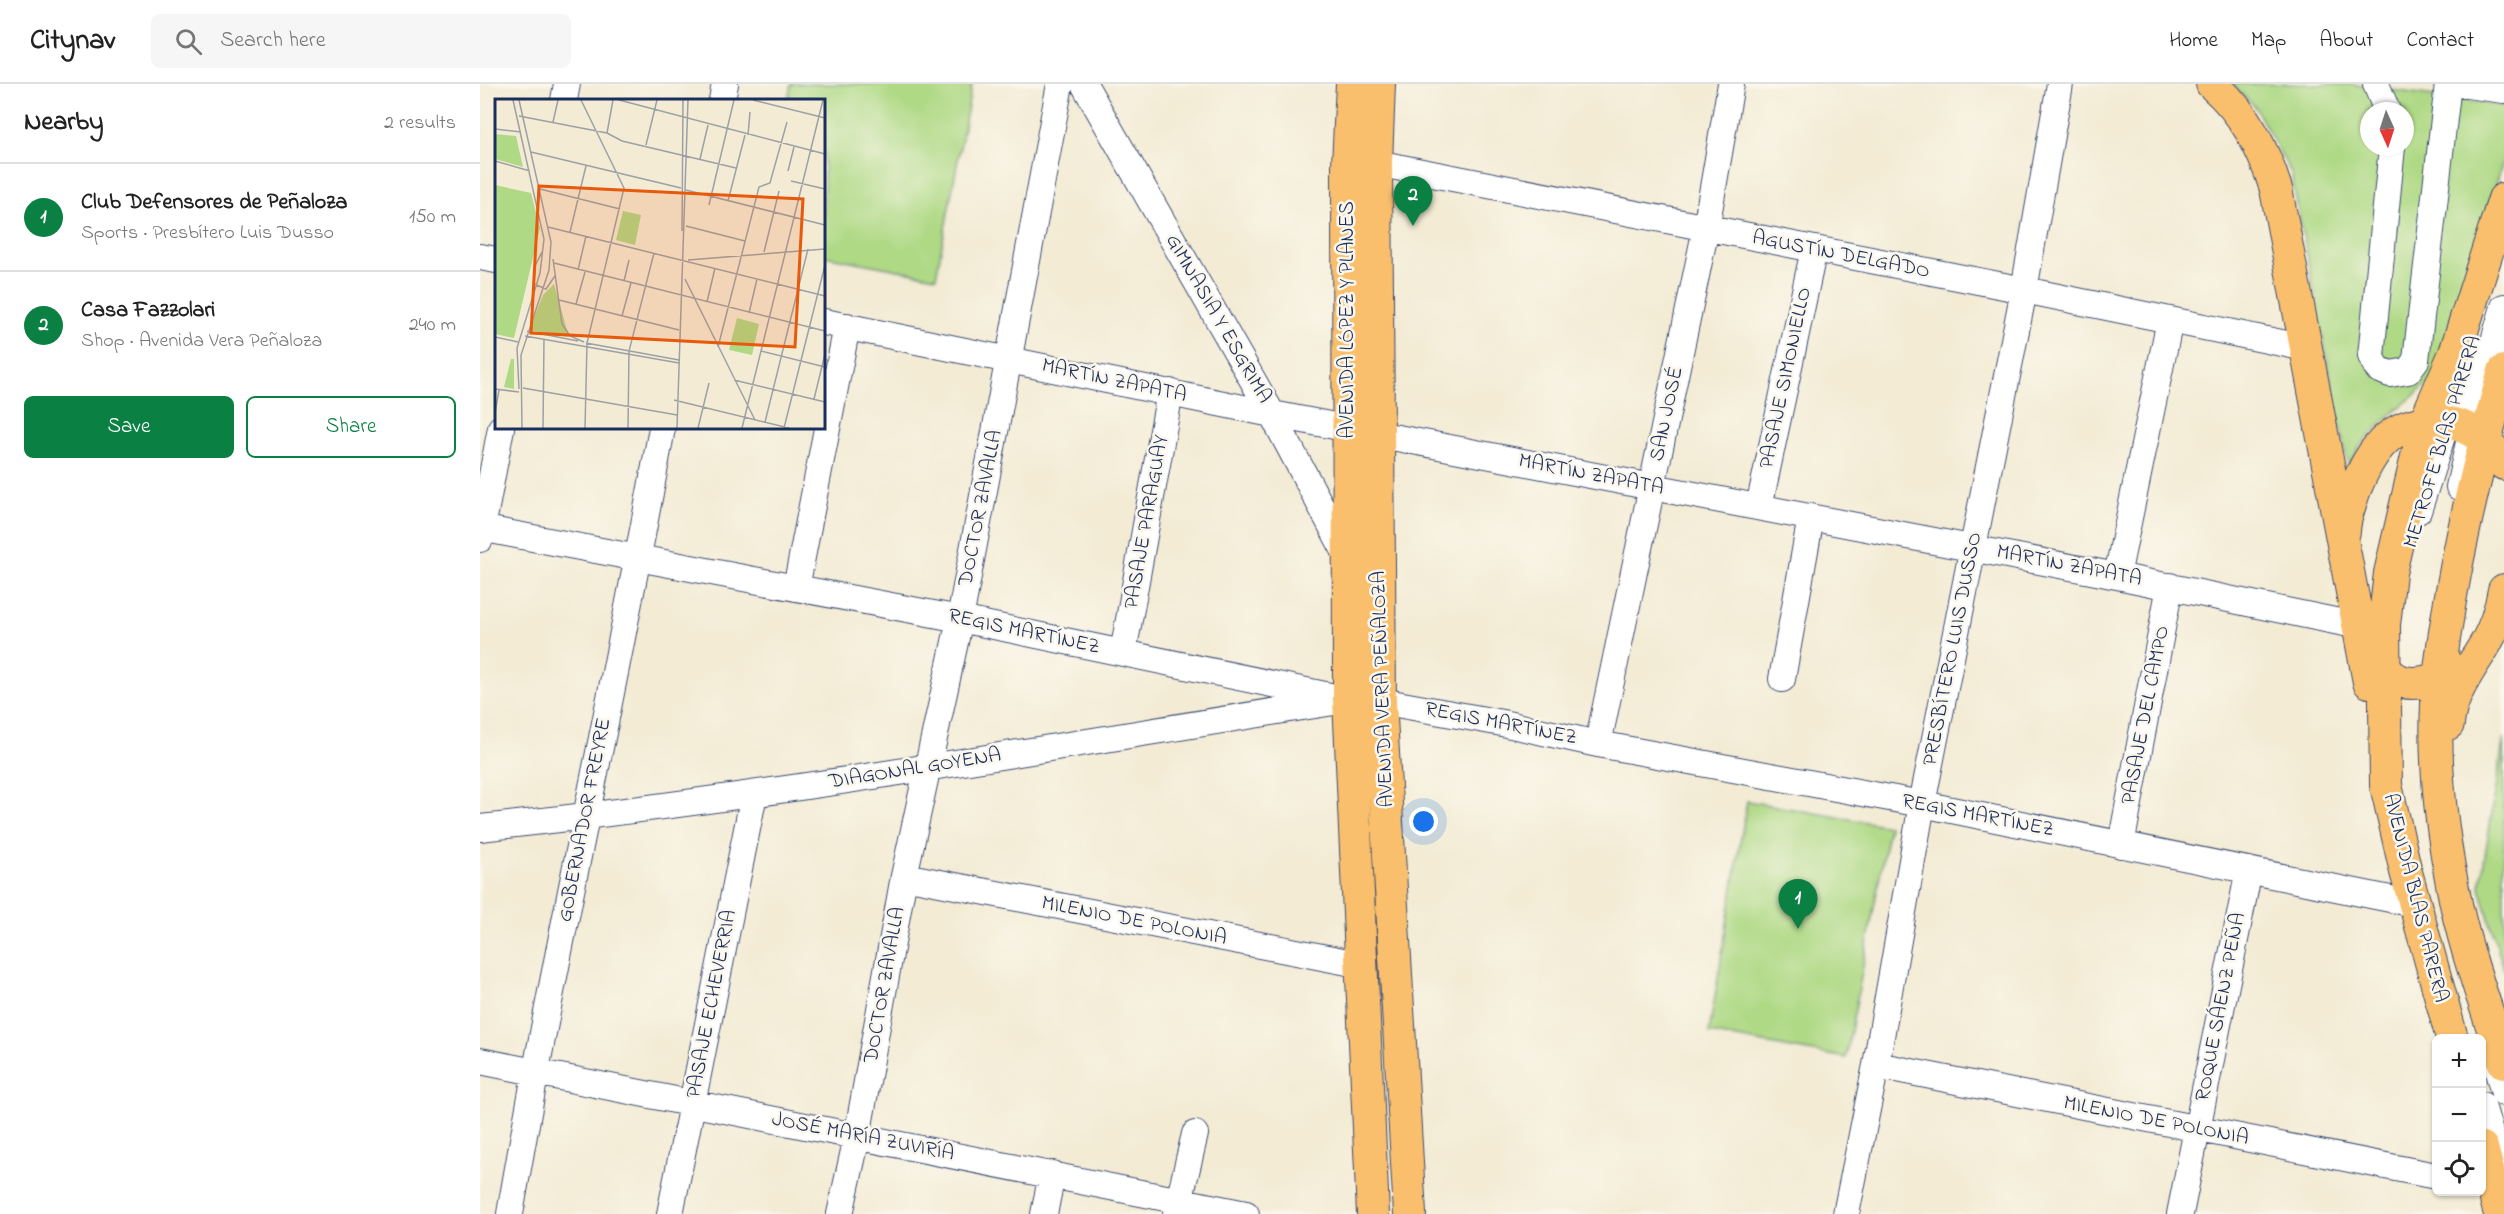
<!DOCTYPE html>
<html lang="en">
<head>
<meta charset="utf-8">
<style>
  :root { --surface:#fff; --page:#f6f6f6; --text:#222; --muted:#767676; --line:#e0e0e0; --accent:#0b8043 }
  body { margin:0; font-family:"Indie Flower",sans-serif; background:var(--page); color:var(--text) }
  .controls { position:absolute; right:18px; bottom:18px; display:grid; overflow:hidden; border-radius:9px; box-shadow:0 2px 4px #0004 }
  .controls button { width:54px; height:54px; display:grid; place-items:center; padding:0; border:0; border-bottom:2px solid var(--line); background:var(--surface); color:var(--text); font:30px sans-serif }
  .compass { position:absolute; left:1880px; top:18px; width:54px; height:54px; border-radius:50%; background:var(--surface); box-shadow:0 2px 4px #0004; rotate:177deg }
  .you { position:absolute; left:944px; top:738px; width:21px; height:21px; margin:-15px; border:4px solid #fff; border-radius:50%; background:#1a73e8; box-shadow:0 0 0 9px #1a73e833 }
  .badge { display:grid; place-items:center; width:39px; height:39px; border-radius:50%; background:var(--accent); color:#fff; font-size:20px; font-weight:700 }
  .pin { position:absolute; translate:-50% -50px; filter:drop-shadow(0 2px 3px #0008) }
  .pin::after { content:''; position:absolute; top:32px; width:21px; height:18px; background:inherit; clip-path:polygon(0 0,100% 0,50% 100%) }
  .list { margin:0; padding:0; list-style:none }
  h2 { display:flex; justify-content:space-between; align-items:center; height:78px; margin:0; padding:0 24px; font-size:26px }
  h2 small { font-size:20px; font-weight:400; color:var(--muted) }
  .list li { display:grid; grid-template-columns:39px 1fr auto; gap:18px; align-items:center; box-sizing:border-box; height:108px; padding:0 24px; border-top:2px solid var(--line) }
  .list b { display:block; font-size:22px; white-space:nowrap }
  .list p { margin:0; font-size:20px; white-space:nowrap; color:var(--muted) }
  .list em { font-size:20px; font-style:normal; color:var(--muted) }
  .actions { display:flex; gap:12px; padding:18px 24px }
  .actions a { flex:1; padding:14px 0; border:2px solid var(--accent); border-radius:9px; text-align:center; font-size:21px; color:var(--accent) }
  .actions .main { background:var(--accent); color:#fff }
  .icon { flex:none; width:33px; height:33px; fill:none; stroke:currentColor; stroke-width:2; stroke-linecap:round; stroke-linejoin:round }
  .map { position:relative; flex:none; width:2024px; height:1130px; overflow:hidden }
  header { display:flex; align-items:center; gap:36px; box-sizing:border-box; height:84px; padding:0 30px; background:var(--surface); border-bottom:2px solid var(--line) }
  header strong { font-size:28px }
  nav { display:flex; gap:33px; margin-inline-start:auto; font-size:21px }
  .search { width:420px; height:54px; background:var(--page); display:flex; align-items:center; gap:15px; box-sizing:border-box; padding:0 21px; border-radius:9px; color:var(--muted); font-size:22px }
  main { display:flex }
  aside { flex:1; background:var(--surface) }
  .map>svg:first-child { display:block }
  .green { fill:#afd985; stroke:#658472; stroke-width:1.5; fill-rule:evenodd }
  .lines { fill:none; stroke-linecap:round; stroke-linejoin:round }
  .minor-casing { stroke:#3b4b70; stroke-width:28 }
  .major-casing { stroke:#3b4b70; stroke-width:34 }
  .minor { stroke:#fff; stroke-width:26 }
  .major { stroke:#f9bf6d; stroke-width:32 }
  .labels { text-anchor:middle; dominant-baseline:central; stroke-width:5; stroke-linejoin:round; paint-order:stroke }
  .street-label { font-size:21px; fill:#1b2f5e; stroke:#fbf7ec }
  .inset-road { fill:none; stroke:#9da0a5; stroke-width:1.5 }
  .view { fill:#e8590c; fill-opacity:0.15; stroke:#e8590c; stroke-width:3 }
  .inset-edge { fill:none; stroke:#1b2f5e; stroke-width:3 }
</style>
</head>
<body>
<header>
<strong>Citynav</strong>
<div class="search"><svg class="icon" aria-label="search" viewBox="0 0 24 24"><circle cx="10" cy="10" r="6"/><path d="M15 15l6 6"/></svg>Search here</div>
<nav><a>Home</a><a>Map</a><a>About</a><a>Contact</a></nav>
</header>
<main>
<aside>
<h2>Nearby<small>2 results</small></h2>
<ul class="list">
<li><span class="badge">1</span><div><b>Club Defensores de Peñaloza</b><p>Sports · Presbítero Luis Dusso</p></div><em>150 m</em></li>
<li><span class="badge">2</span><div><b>Casa Fazzolari</b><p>Shop · Avenida Vera Peñaloza</p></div><em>240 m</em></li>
</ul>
<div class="actions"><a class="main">Save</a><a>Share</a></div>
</aside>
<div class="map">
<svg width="2024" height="1130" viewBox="0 0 2024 1130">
  <rect width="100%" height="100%" fill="#fbf7ec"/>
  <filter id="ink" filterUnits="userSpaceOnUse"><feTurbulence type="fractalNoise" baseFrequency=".0167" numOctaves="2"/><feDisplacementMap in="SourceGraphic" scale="12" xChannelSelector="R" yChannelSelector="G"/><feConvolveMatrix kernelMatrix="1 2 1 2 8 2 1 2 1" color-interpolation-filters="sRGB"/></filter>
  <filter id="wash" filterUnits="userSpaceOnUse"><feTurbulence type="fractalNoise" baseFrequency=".008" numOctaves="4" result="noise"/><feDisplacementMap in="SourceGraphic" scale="24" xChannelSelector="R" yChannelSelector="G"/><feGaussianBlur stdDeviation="1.35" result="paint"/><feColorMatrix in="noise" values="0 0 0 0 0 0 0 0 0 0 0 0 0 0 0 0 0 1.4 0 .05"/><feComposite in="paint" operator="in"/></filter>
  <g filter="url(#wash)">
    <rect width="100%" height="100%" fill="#f3ebd4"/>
    <path class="green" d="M311,0H492L456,193L344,172V16H308Z
      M1753,0H1870L2024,22V74L1965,271L1950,298L1906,335L1880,362L1868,382L1811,89L1775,23ZM1889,27H1925V63H1889Z
      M2024,654V887L2000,803Z
      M1267,717L1409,742L1366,974L1229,949Z"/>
  </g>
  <g filter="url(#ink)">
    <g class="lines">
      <defs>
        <path id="minor" d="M604,0L792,330L868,473
          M1896,0L1907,27
          M1980,0L2024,6
          M84,16L87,0
          M242,16L245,0
          M1912,63L1891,272L1898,285L1910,290L1928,287L1936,276L1968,0
          M896,79L1544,206L1826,264
          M0,173L16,176
          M344,238L792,330L1637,492L1879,542
          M1979,403L2004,291L2024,223
          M1279,423L1334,165
          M1938,427L1991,262
          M0,444L480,535L869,616L900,617L1022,639L1118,660L1442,720L1935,820
          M0,455L21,344
          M1637,492L1690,236
          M316,504L367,242
          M643,569L690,308
          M1302,595L1331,433
          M1118,660L1226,144L1251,0
          M0,744C286,714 570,663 854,618
          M1641,761L1690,502
          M424,792L883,881
          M2010,960L2024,1009
          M0,977L766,1130
          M1396,981L1956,1092
          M2002,1021L2020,1084
          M30,1130C75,867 135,606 182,344
          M190,1130L274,710
          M360,1130L377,1053L424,792L480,535L580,0
          M564,1130L572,1090
          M696,1130L715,1050
          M1366,1130L1396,981L1442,720L1544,206L1580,0
          M1700,1130L1769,786"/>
        <path id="major" d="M872,0L868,80L869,616L893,1130
          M899,0L896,79L900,617L930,1130
          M1732,0C1765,29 1783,64 1796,105L1889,598
          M2024,287C1996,387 1971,489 1959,593C1952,661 1960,738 1973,805C1984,864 2006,922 2024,979
          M1864,448C1864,435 1870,421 1874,408C1881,390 1890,370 1905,356C1931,332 1976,332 2003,355C2011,361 2018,372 2024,380
          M1896,571C1901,579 1907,589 1915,594C1933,606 1959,594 1976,586
          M1968,640C1971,609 1990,586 2006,559C2015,543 2021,524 2024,506
          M1972,954L1926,788L1906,701L1904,541L1910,489L1945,338L1975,269L2024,115
          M2002,1064L2020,1130"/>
      </defs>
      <use href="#minor" class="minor-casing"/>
      <use href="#major" class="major-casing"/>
      <use href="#minor" class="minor"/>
      <use href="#major" class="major"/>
    </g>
  </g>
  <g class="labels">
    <g class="street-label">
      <text transform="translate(1361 171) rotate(11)">AGUSTÍN DELGADO</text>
      <text transform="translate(738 235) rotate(60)">GIMNASIA Y ESGRIMA</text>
      <text transform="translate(868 236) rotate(-90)">AVENIDA LÓPEZ Y PLANES</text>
      <text transform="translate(1306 294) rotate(-78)">PASAJE SIMONIELLO</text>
      <text transform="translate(634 297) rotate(12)">MARTÍN ZAPATA</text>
      <text transform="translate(1187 330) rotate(-78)">SAN JOSÉ</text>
      <text transform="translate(1963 358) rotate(-73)">METROFE BLAS PARERA</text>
      <text transform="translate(1111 391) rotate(11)">MARTÍN ZAPATA</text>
      <text transform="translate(501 424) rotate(-79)">DOCTOR ZAVALLA</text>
      <text transform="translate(667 438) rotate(-80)">PASAJE PARAGUAY</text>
      <text transform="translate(1589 482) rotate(11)">MARTÍN ZAPATA</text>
      <text transform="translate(544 548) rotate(12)">REGIS MARTÍNEZ</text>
      <text transform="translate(1473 565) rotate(-79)">PRESBÍTERO LUIS DUSSO</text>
      <text transform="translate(903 605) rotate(-92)">AVENIDA VERA PEÑALOZA</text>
      <text transform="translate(1666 631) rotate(-79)">PASAJE DEL CAMPO</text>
      <text transform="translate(1021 640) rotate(11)">REGIS MARTÍNEZ</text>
      <text transform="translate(435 685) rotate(-9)">DIAGONAL GOYENA</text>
      <text transform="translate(1498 732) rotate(11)">REGIS MARTÍNEZ</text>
      <text transform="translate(105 736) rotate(-79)">GOBERNADOR FREYRE</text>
      <text transform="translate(1935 814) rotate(76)">AVENIDA BLAS PARERA</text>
      <text transform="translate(654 837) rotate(11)">MILENIO DE POLONIA</text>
      <text transform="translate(405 901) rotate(-80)">DOCTOR ZAVALLA</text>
      <text transform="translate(232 920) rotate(-79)">PASAJE ECHEVERRIA</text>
      <text transform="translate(1741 923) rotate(-79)">ROQUE SÁENZ PEÑA</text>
      <text transform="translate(1676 1037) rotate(11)">MILENIO DE POLONIA</text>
      <text transform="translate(383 1053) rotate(11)">JOSÉ MARÍA ZUVIRÍA</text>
    </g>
  </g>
  <g transform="translate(15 15)">
    <rect width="330" height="330" fill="#f3ebd4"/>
    <path d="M0,35L21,37L28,68L0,60ZM0,86L36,94L45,129L19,239L0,235ZM128,112L146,116L140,146L121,141ZM59,185L74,238L34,231L48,196ZM242,219L264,225L257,256L234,251ZM16,260H19V290L9,288Z" fill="#afd985"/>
    <path class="inset-road" d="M18,1L49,140L45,174L22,249L24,290M24,1L56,143L54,171L26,256L27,329M86,1L129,89L92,244L90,329M124,1L330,55M258,1L330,19M24,17L112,34L127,42L241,69M58,23L63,1M0,30L26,33M112,34L118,1M253,36L255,13M151,46L162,1M36,53L186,89M205,60L213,26M0,62L35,72M293,72L299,48M296,82L330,90M45,90L125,110M191,91L330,126M233,102L250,36M214,106L239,1M191,127L250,142M53,128L330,197M187,132L188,1M75,133L91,67M47,153L40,167L39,185L51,190L60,177M269,153L284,92M58,160L67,225L75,237L89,243M193,161L330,150M59,164L330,232M83,171L91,137M190,180L260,321M129,182L134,161M64,201L184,231M212,203L220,169M81,205L90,173M254,214L262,180M127,217L136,184M32,232L83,242M30,237L184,264M0,238L23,243M91,244L184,261M223,248L264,88L275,84L292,23M266,252L330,268M239,281L330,303M28,289L182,316M0,290L24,293M319,300L330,255M179,301L294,329M0,314L4,291M270,323L313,150M48,329L49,240M133,329L134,252L159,154M182,329L193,1M203,329L214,284M247,329L328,1M289,329L330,166"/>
    <path class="view" d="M44,87L308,100L300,248L36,234Z"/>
    <rect width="330" height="330" class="inset-edge"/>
  </g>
</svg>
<div class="controls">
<button>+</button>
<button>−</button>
<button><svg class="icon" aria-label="locate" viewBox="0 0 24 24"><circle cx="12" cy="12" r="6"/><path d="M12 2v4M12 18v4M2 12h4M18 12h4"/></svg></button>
</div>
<svg class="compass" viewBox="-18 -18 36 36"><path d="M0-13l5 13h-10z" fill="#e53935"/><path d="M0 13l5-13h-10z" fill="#767676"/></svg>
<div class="you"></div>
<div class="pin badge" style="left:1318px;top:845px">1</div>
<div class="pin badge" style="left:933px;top:142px">2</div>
</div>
</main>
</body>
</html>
